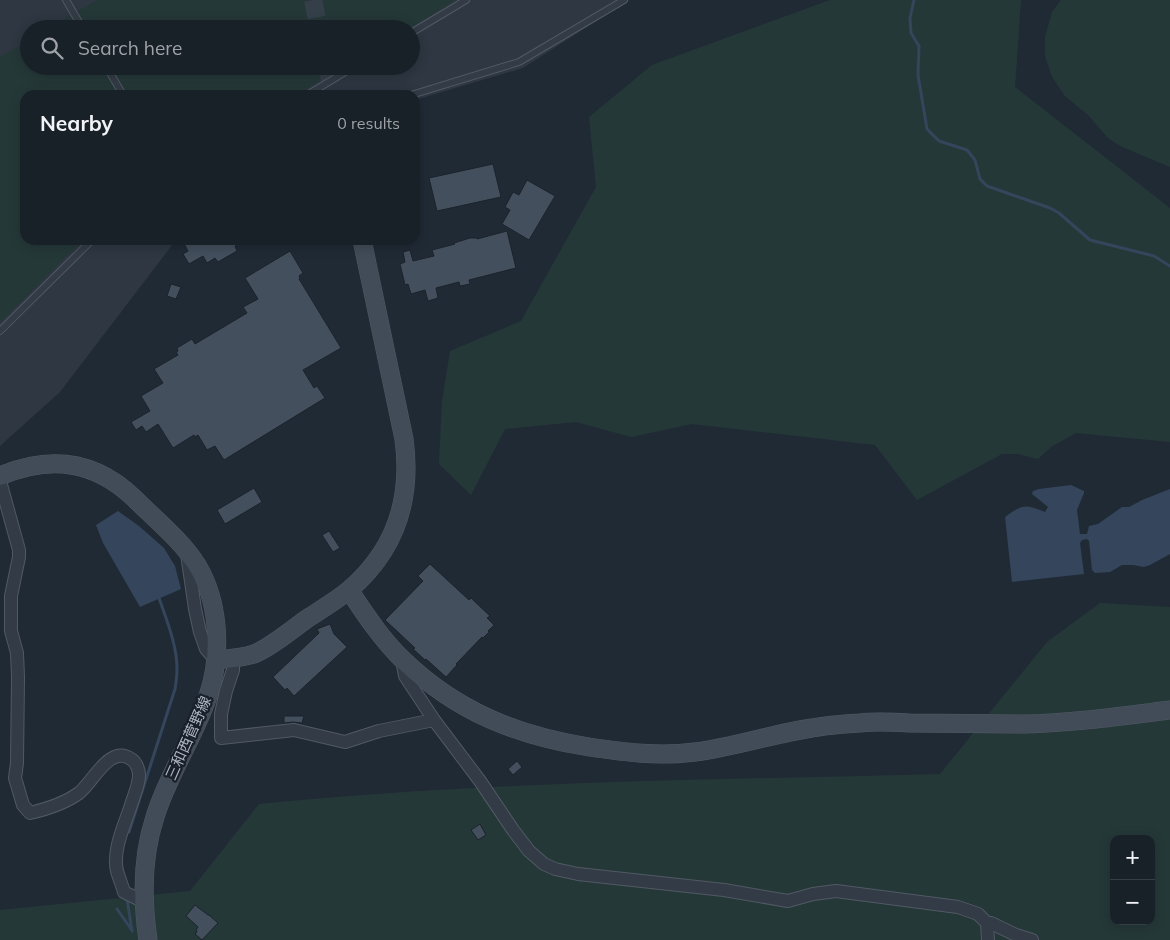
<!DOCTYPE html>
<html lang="en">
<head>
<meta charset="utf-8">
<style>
  :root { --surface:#182028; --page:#212830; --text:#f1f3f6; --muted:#9fa3a8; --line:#363e45 }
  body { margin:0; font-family:Mulish,"Noto Sans JP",sans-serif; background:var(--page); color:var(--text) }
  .controls { position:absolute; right:15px; bottom:15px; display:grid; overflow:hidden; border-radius:10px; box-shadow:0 2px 12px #0003 }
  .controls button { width:45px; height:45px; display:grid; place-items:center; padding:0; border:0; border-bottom:1px solid var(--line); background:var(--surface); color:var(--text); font:25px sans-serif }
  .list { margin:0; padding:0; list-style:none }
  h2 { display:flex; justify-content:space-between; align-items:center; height:65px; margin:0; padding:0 20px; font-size:21px }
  h2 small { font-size:16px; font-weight:400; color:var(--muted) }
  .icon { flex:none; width:28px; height:28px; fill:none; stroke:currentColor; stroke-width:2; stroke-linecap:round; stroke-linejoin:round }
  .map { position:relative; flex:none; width:1170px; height:940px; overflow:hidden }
  .search { position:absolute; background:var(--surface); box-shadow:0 2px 12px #0003; left:20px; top:20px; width:400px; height:55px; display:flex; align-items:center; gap:12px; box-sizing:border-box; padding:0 18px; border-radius:28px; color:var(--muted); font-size:19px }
  .panel { position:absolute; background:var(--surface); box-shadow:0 2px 12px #0003; left:20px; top:90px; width:400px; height:155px; border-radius:15px }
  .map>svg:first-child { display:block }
  .airport { fill:#2e3742; fill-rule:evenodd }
  .green { fill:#253838; fill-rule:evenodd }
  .water { fill:#34455c }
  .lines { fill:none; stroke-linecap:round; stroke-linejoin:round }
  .stream { stroke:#34455c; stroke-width:3 }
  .building { fill:#434f5d; stroke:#1b222c }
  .secondary-tunnel { stroke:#353f4a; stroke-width:18; stroke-dasharray:18 9; stroke-linecap:butt }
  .lane-casing { stroke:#515964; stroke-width:8 }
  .street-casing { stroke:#515964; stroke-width:14 }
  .secondary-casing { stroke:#515964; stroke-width:19 }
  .lane { stroke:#333b46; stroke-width:6 }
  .street { stroke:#333b46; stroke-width:12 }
  .secondary { stroke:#424b58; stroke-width:18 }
  .labels { text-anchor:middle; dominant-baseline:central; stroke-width:4.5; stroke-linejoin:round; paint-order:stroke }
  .street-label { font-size:15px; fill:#adb6c3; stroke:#19202a }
</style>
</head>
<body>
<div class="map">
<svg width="1170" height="940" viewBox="0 0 1170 940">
  <rect width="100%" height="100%" fill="#202a35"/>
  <path class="airport" d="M0,0H629L523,68L415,100V95H25V240H176L60,392L0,446ZM29,29H411V66H29Z"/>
  <path class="green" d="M97,0H456L408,29H86L76,12Z
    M830,0H1021L1015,87L1170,208V442L1076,433L1051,447L1038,459L1018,454H1002L917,500L875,445L692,424L631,437L576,422L505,429L471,495L439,464L442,401L450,351L521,321L596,187L589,117L652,65Z
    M1061,0H1170V167L1120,146L1108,138L1088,115L1065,96L1052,77L1045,56V37L1052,12Z
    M71,15L79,29H48Z
    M29,40V66H102L119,95H25V240H83L0,323V57Z
    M109,66H344L296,95H126Z
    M1100,603L1170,607V940H0V910L190,891L259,804C485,781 713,780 940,774L1047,642ZM1114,839H1151V921H1114Z"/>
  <path class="water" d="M1071,485L1084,491V493L1077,510L1080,534H1087L1089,526L1098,524L1122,507H1129L1142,500L1170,489V554L1150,565L1144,567L1133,565H1122L1110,572L1095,573L1092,570L1089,541L1087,539L1082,540L1080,543L1084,574L1012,582L1005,517C1023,504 1025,504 1045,512L1048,507L1032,494L1033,491L1039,489Z
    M118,511L139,526L164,548L175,566L181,589L140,607L103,543L96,525Z"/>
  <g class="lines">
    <path class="stream" d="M914,0L910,18L911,33L919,46L918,75L927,129L939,141L967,150L975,160L980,179L987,186L1050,208L1059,213L1090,240L1154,256L1170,266
      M129,832L175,689C176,683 177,676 177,669C177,644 166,619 158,595
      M127,899L132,931
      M117,909L131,929"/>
  </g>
  <path class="building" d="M493,164L501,197L437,211L429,178Z
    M527,180L555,196L529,240L502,224L510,210L505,207L513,192L519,195Z
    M507,231L516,268L469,280L470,284L460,286L459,282L436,288L438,298L428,301L425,290L411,294L408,284L405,285L400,264L405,262L403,252L410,250L413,261L434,256L432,250L455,244L454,243L470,238H477V239Z
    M182,240H245L235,246L237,251L218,262L215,258L207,263L203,256L189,264L183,254L188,251Z
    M290,251L303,273L299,276L300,278L299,279L341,348L303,370L314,388L317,386L325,398L224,460L215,446L207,450L198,435L195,437L194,435L173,448L158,424L146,432L142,426L136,430L131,422L150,411L141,396L163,383L154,369L178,355L176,352L178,351L177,348L192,339L195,344L247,313L243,307L258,299L245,278Z
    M171,284L181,287L176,299L167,296Z
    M254,488L262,502L225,524L217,510Z
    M329,531L340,548L333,552L322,535Z
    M430,564L469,600L471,598L490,616L487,618L494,625L488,631L489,632L483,638L482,637L456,664L457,665L446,677L426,659L425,660L413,649L415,648L385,620L423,581L418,576Z
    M330,624L334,634L347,647L294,696L287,688L285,690L273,677L319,633L317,629Z
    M284,716H304L302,723L293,722L284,723Z
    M517,761L522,767L513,775L508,769Z
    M480,824L486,835L478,840L471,830Z
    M195,905L208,915H209L218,923L202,940L195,934L197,932L196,930L198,927L186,916Z"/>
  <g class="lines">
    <path class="secondary-tunnel" d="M313,0L319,29
      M327,66L333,95"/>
    <defs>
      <path id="lane" d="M66,0L83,29
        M411,33L466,0
        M106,66L123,95
        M307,95L355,66
        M411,95L519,62L624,0
        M0,331L92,240"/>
      <path id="street" d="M0,481L19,550V557L11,596V631L17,653L18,677L17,763L15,778L23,805L30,813C47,809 64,804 79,793C93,782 110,744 131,759C136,762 139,769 139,775C139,785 134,795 131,805C125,824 112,850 117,871C119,878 122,885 124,892L144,902
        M187,554L195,609L200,632L206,649L216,660
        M233,658V670L226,691L221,714V738L294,730L345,742L379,731L434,720
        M402,660L405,676L434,720L480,781L513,830L529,851L544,864L555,869L578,874L724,890L788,901L813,894L836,891L958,907L978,914L987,923H991L1016,935L1032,940
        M987,923L988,940"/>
      <path id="secondary" d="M0,476C50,455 95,460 135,499C156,520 181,540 197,565C208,583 214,604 216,626C218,649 216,673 208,696C194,738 168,774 155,817C142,856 142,899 148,940
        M349,590C365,614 382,640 403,660C457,712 516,735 589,747C624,752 659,757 695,752C734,747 772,734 812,728C828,725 844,724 860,723C876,721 893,722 909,723C947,723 986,724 1024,724C1073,723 1122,716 1170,710
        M216,660C228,659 242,658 254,654C270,648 294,628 308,618C322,609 337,600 349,590C396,550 412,498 404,439L362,240"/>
    </defs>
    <use href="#lane" class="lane-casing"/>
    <use href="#street" class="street-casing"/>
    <use href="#secondary" class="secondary-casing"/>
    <use href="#lane" class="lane"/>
    <use href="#street" class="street"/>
    <use href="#secondary" class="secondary"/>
  </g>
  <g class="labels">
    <g class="street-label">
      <text transform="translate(188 738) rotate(-66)">三和西菅野線</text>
    </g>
  </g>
</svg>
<div class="controls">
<button>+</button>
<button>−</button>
</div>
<div class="search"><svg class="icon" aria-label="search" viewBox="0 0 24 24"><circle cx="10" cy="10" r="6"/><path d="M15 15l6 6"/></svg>Search here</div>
<section class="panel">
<h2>Nearby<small>0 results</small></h2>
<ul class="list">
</ul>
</section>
</div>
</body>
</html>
